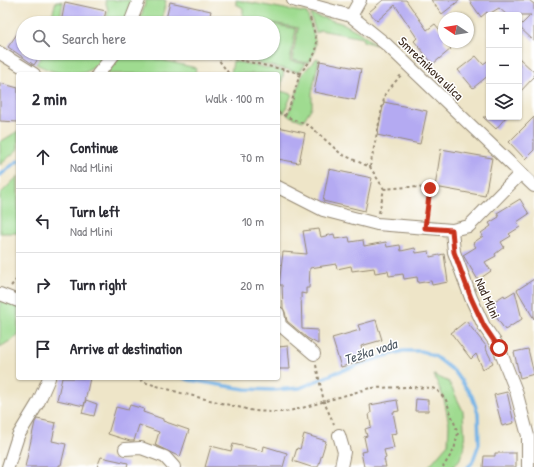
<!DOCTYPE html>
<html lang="en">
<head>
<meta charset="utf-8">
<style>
  :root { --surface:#fff; --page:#f2f2f3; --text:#2b2b33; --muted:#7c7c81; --line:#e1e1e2 }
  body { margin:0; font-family:"Patrick Hand",sans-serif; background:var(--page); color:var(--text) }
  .controls { position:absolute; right:12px; top:12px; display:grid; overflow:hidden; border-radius:4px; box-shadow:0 1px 3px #0004 }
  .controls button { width:36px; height:36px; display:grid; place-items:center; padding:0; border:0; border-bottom:1px solid var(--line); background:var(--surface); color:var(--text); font:20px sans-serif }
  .compass { position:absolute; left:438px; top:12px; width:36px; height:36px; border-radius:50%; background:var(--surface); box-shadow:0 1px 3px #0004; rotate:282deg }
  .stop { position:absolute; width:12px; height:12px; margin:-9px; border:3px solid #c8321e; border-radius:50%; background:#fff }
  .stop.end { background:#c8321e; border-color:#fff; box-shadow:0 1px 4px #0008 }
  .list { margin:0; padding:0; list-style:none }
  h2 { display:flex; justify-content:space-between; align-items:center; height:52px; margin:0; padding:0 16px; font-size:17px }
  h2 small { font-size:13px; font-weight:400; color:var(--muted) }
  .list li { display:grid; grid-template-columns:26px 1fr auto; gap:12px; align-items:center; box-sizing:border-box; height:64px; padding:0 16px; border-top:1px solid var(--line) }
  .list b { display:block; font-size:15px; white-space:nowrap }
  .list p { margin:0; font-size:13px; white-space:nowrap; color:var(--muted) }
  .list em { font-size:13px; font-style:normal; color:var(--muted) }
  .icon { flex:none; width:22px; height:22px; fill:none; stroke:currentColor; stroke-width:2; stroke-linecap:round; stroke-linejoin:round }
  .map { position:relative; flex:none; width:534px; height:467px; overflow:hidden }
  .search { position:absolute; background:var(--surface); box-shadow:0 1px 3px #0004; left:16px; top:16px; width:264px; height:44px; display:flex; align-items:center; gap:10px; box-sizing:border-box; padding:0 14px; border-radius:22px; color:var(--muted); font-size:15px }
  .panel { position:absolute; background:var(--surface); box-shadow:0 1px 3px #0004; left:16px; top:72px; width:264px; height:308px; border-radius:4px }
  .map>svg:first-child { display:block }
  .green { fill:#9fdb90; stroke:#6d8257 }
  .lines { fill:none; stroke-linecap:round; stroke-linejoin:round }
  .stream { stroke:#73b2e6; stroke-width:3.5 }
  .building { fill:#b4aaf2 }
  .minor-casing { stroke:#948873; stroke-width:14 }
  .path { stroke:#948873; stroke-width:2; stroke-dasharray:3 3; stroke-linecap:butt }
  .minor { stroke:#fff; stroke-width:12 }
  .route { stroke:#c8321e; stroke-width:5 }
  .labels { text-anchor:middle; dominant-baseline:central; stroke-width:3; stroke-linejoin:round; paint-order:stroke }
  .street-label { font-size:13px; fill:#3b2a1e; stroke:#fff }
  .water-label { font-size:14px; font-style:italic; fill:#4f5a64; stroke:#fff }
</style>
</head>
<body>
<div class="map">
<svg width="534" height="467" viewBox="0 0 534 467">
  <rect width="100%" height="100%" fill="#fff"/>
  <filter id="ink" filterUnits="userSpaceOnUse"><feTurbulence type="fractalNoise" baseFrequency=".025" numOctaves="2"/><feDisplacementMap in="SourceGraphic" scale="8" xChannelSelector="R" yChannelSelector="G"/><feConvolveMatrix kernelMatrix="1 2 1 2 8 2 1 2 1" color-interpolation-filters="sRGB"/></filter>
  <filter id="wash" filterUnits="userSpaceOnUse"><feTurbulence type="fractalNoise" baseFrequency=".012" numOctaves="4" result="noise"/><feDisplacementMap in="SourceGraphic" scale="16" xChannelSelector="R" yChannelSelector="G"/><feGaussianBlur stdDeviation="0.9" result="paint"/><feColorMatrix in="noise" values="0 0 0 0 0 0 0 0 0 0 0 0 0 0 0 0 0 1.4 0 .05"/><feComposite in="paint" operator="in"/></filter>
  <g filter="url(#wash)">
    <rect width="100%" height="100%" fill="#eee5c8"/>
    <path class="green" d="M105,0H133L125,23H106L108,10Z
      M146,0H166L161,23H139Z
      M236,0L307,13C312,31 322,47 308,63L292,60L298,28L243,17V8L236,4Z
      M56,1L63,2L59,23H50Z
      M310,14L344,24L359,32L376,45L363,41L362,38L320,30L316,33Z
      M273,24L296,29L290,61L306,64L299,72L234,58L236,53H273Z
      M44,53H107C102,59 98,65 91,69C75,81 52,72 36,64Z
      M123,53H154L153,58L196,68L195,74H107L108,71Z
      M317,58L319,59L312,93V107L303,121L287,115L295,99L302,74Z
      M233,61L284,71L280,91L292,94L284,113L278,109V74H231Z
      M18,131V149L0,165V142Z
      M18,176V233H0V194Z
      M0,300L18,304V336L0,347Z
      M434,375L449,382L463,411L465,444L460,459L453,467H428L448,444L449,424L444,399Z"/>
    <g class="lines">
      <path class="stream" d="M0,175L18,161
        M184,378L189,380L245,389L273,390L300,388L335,373L382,357L403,351H422L436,357L455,372L472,396L478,413L479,444L472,463L468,467"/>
    </g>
    <g id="blocks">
      <path class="building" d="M383,0H406L427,30L435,24L444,35V42L451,49L433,64L414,41L417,38L395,5L377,21L369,12Z
        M431,0H460L442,14Z
        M469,0H529L534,4V41L519,27L531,15H507L499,8L489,14L487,12L481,17Z
        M65,2L106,11L103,23H61Z
        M170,2L211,11L208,23H165Z
        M23,25V53H42L34,65L8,47Z
        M476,56L483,64L489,60V75L473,88L458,70Z
        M519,58L534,72V77L519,93Z
        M320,61L361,69L355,100L314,92Z
        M0,83L18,88V122L0,121Z
        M384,102L427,111L420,144L377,135Z
        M483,117H506L496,129Z
        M534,117V150L525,159L509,142Z
        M278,127L305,133L299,163L278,159Z
        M441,149L492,158L485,196L435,187Z
        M329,169L372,178L365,211L323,201Z
        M520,199L529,214L517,222L520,227L509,234L511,236L501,242L504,247L495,254L496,256L485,262L491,271L478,280L463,255L476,247L473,243L483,236L481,233L491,226L489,223L499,217L497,213Z
        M319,229L321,237L334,234L335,239L349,237L350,242L363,240L364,246L386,242L387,247L400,245L401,251L415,248L416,253L429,251L430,257L444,254L448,282L432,285L431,281L418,283L417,277L404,279L403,274L389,276L388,271L375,273L374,268L352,271L351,266L337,269L336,264L310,268L309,288H306V294L301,293L302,329L318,330V344L307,338L287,321L285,312L283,308L282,285H279L283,252L307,254L303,231Z
        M534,279V319L517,290Z
        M515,291L522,319L505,330L490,308L494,305L493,302L504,295L505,297Z
        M376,320L382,340L361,346L366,360L341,367L332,338L360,330L358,325Z
        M466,321L486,346L485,347L493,363L483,369L476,354L471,359L451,333Z
        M288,346L290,369H278V347Z
        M528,349L534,374L520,378L514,352Z
        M62,378H90L84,406L57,400Z
        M507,392L514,423L502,426L494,395Z
        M416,399L428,400V411H415Z
        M86,400L97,404L94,416L82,413Z
        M397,400L399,411L393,412L397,433L391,434L394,448L384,450L386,458L384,459L386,467H364L361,452L367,451L364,437L367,436L365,429L371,427L369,414L371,413L370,405Z
        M130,405L144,409L143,412L163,419V421L189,430L180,457L155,445L159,432L139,425L134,441H130L108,434L116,407L128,410Z
        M37,419L56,423L52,441L66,444L61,465H59V467H25L35,422Z
        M304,434L326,441L318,467H311L293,461L297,448L300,449Z
        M233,444L263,451L264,446L287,453L283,467H205L211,446L231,451Z
        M495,453H516V467H483L484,456H495Z
        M101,457L128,463L127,467H97Z"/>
    </g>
  </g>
  <g filter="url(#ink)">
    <use href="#blocks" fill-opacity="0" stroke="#948873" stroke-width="1"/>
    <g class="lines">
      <defs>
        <path id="minor" d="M293,0L351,16L387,45L534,186
          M351,16L360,0
          M130,23L139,0
          M0,53L34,74
          M98,74L115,53
          M278,187L323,210L377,224L452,230L469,226L520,174
          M452,230L454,252L471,298L484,326L499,348L516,391L528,436V467
          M0,294L18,301
          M278,313L280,325L314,354
          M339,435L344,452L341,467
          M125,449L141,448L165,457L174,467
          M8,467L18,436L38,403L49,378"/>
      </defs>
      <use href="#minor" class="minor-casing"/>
      <path class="path" d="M216,55L300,73C322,48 319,48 310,18
        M216,56L229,74
        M278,112L285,116L310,126L341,154L370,167L384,189
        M285,116L293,98L300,73
        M370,167L385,94L401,75
        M379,213L384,189L409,187L430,188L427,217
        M11,286L18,278
        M316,365L324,402L334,424
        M134,378L147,383L181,393L254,411L271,412H285L302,408L370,388L410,387L432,388L437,390L446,400L458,433L454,450L443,467"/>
      <use href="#minor" class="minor"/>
    </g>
  </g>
  <g class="lines" filter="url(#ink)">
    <path class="route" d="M430,188L425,228L452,230L454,252L471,298L484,326L499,348"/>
  </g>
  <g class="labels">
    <g class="street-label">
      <text transform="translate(431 68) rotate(44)">Smrečnikova ulica</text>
      <text transform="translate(488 298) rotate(66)">Nad Mlini</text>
    </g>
    <g class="water-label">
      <text transform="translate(370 351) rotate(-18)">Težka voda</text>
    </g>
  </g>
</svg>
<div class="controls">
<button>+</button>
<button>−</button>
<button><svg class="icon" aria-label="layers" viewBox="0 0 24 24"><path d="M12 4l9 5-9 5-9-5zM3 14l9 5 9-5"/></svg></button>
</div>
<svg class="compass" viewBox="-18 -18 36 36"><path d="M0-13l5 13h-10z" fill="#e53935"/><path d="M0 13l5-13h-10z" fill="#7c7c81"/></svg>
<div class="stop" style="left:499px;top:348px"></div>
<div class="stop end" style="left:430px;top:188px"></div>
<div class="search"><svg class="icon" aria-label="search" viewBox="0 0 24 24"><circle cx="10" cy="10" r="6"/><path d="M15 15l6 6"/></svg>Search here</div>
<section class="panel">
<h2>2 min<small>Walk · 100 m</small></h2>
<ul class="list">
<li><svg class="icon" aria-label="ahead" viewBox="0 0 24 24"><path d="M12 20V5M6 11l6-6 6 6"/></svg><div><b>Continue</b><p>Nad Mlini</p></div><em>70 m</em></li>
<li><svg class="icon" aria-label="left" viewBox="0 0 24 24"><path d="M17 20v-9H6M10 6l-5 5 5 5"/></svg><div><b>Turn left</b><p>Nad Mlini</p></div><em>10 m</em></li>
<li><svg class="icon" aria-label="right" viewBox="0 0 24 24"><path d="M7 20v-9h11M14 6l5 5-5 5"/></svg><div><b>Turn right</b></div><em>20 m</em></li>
<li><svg class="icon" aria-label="arrive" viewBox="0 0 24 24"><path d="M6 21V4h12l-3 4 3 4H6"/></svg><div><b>Arrive at destination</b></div></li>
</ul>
</section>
</div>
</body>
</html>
